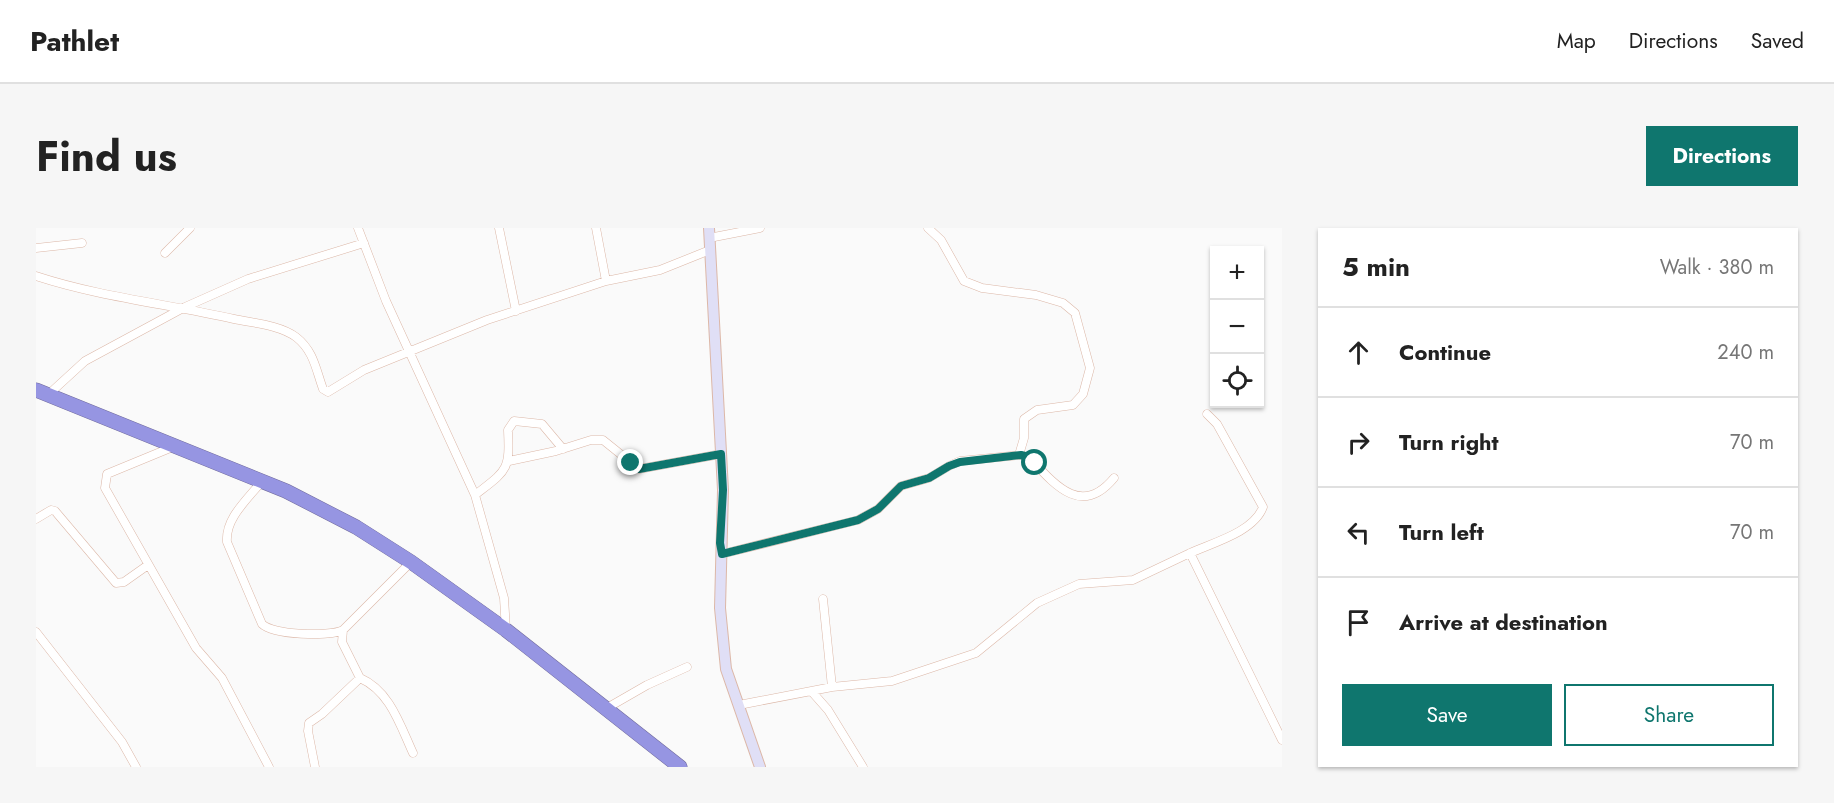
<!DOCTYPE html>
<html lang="en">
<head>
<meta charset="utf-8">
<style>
  :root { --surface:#fff; --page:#f6f6f6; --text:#222; --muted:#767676; --line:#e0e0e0; --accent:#0f766e }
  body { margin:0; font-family:Jost,sans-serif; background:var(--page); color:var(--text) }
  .controls { position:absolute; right:18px; top:18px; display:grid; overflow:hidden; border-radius:0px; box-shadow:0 2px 4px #0004 }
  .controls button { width:54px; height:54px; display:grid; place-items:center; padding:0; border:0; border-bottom:2px solid var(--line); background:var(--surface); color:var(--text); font:30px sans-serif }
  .stop { position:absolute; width:18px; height:18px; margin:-14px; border:4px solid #0f766e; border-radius:50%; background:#fff }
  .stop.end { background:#0f766e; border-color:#fff; box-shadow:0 2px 6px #0008 }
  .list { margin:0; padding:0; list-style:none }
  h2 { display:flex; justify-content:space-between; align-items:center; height:78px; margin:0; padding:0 24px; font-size:26px }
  h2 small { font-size:20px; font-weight:400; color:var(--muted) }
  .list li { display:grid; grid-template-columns:39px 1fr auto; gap:18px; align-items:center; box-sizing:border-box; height:90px; padding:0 24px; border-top:2px solid var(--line) }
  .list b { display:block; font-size:22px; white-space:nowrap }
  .list em { font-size:20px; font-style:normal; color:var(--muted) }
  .actions { display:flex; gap:12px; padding:18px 24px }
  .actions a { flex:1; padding:14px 0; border:2px solid var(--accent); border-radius:0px; text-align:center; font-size:21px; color:var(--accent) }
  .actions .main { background:var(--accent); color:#fff }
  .icon { flex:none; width:33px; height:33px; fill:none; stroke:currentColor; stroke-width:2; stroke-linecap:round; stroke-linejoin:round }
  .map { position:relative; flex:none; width:1246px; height:539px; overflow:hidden; border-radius:0px }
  header { display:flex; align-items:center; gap:36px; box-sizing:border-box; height:84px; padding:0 30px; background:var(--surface); border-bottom:2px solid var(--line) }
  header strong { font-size:28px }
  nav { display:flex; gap:33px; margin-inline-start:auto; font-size:21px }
  .intro { display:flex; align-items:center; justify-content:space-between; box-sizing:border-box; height:144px; padding:0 36px }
  h1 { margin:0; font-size:42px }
  .button { padding:15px 27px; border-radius:0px; background:var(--accent); color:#fff; font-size:21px; font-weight:700 }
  main { display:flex; gap:36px; padding:0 36px }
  aside { flex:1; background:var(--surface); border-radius:0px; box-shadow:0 2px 4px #0004 }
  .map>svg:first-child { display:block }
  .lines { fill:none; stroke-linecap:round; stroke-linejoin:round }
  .street-casing { stroke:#dcb7a7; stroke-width:9 }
  .secondary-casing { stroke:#dcb7a7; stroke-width:12 }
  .highway-casing { stroke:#726c9c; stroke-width:15 }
  .street { stroke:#fff; stroke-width:8 }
  .secondary { stroke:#e0dff6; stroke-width:10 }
  .highway { stroke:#9695e2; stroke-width:14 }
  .route { stroke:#0f766e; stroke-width:8 }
</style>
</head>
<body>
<header>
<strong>Pathlet</strong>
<nav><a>Map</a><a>Directions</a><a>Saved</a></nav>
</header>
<div class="intro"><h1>Find us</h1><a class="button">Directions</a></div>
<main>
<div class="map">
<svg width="1246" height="539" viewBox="0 0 1246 539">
  <rect width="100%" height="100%" fill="#fafafa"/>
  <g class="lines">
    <defs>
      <path id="street" d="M322,0L350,73L439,267L468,370L470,402
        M463,0L480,83
        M560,0L570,53
        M892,0L905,12L928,53L946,60L1000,67L1027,75L1039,85L1054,140L1047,166L1037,177L1001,182L988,191V210L983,227
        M673,10L724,0
        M0,20L46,15
        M129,25L154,0
        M0,48C64,69 132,76 198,91C217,95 244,97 260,109C278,123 280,142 287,161L292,164L328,142L451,92L570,53L624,42L674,22
        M13,166L49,133L149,79L212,51L328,15
        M139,218L71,246L69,260L160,420L186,450L233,539
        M473,233L520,223L555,212H567L603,241L685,226
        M226,253C212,271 189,290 191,314L226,396C237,407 293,409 307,402
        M439,267C471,242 474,243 472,202L478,193L506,196L527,221
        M0,291L15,282L19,283L80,355L88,354L112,337
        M1154,325C1176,315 1218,304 1227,279L1181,196L1171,186
        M686,326L822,292L842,281L865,258L893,250L913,238L924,233L985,227L993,229C1018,256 1045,290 1078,250
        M375,334L307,402L306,414L324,450C354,463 364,497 377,525
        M787,371L796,459
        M0,404L86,514L100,539
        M777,465L792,482L827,539
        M703,477L796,459L856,453L940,425L1001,375L1043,356L1097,352L1154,325L1246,512
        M571,480L611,457L651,439
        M279,539L272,503L273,495L286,486L324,450"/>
      <path id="secondary" d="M673,0L687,262L684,380L690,441L724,539"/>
      <path id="highway" d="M0,162L250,263L320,299L375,334L470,402L644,539"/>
    </defs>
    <use href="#street" class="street-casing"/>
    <use href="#secondary" class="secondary-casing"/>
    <use href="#highway" class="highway-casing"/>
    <use href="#street" class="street"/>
    <use href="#secondary" class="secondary"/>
    <use href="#highway" class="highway"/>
  </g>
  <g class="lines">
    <path class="route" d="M595,235L603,241L685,226L687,262L684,315L686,326L822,292L842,281L865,258L893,250L913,238L924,234L985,227L993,229L999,235"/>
  </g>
</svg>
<div class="controls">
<button>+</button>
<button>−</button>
<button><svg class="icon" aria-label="locate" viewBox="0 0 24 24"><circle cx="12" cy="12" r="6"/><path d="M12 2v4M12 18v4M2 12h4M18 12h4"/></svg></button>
</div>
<div class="stop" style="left:999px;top:235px"></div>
<div class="stop end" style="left:595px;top:235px"></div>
</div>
<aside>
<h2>5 min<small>Walk · 380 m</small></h2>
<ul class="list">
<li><svg class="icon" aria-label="ahead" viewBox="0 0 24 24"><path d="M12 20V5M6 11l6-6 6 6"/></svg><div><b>Continue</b></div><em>240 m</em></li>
<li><svg class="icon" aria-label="right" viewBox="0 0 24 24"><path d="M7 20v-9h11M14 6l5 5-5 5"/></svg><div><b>Turn right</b></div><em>70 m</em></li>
<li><svg class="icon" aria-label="left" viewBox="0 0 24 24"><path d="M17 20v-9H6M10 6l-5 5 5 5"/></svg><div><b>Turn left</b></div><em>70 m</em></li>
<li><svg class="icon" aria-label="arrive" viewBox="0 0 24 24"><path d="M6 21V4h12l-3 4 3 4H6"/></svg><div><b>Arrive at destination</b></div></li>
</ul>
<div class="actions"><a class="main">Save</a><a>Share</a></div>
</aside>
</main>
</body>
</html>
